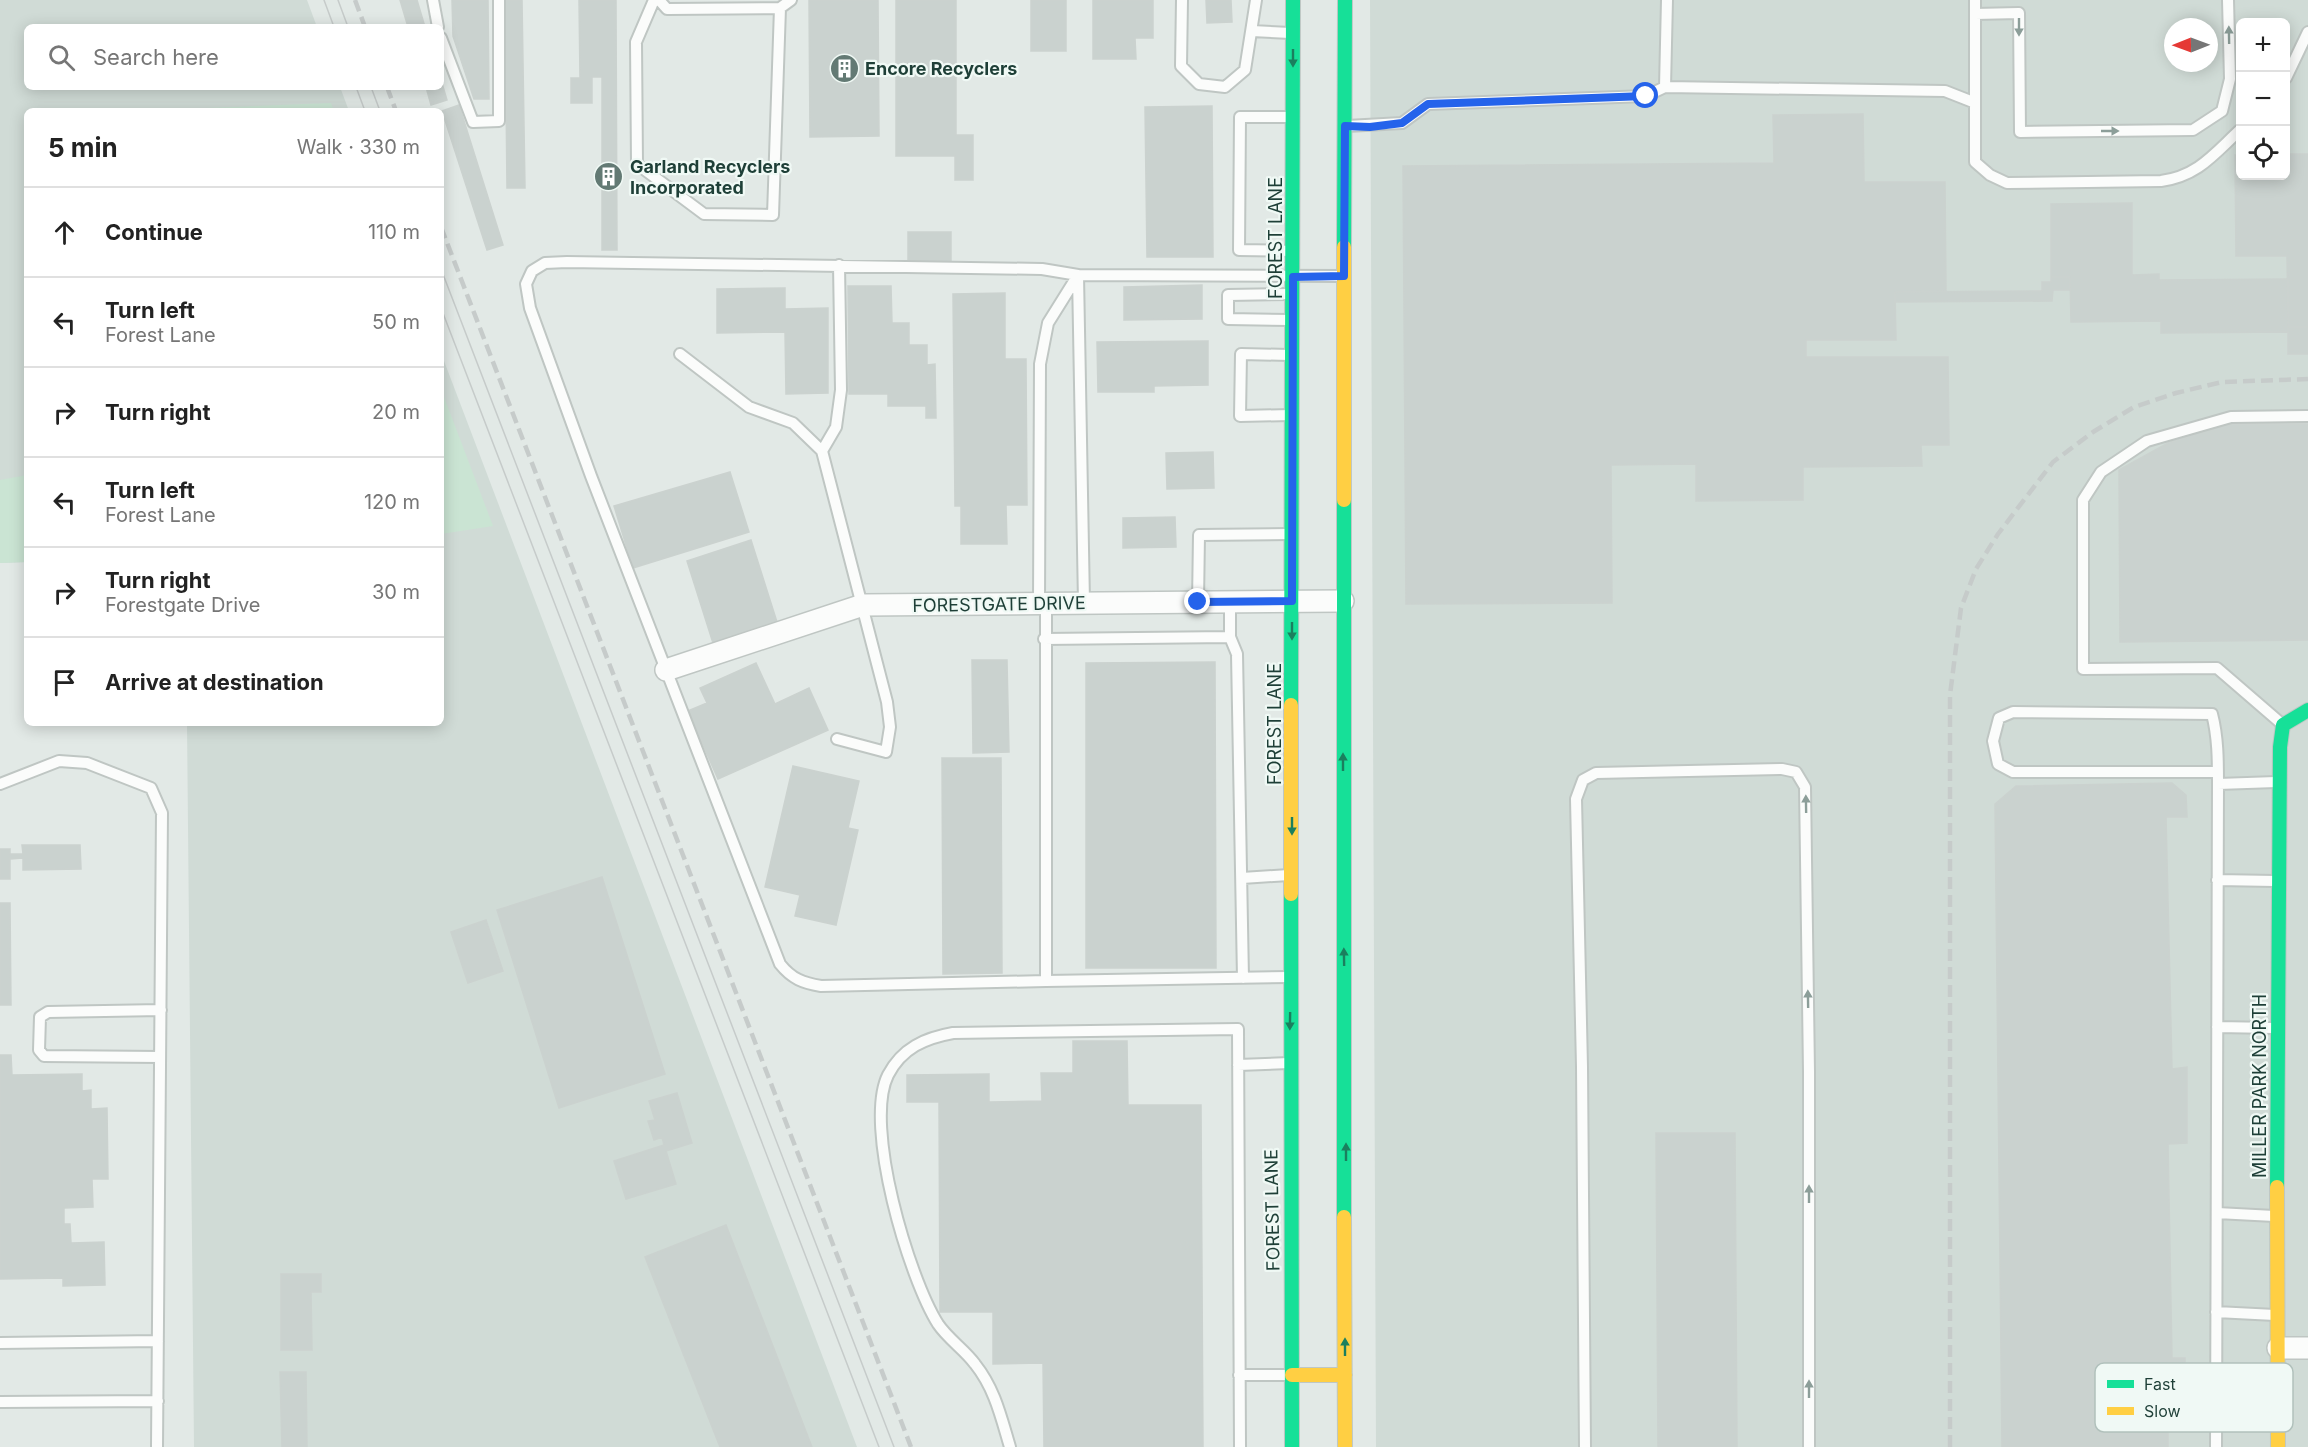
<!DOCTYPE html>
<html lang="en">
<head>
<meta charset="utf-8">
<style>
  :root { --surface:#fff; --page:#f2f2f2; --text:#222; --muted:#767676; --line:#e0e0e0 }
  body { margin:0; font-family:Inter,sans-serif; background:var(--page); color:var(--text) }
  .controls { position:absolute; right:18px; top:18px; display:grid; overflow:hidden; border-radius:9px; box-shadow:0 3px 15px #0003 }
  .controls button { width:54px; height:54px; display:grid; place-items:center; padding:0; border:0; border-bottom:2px solid var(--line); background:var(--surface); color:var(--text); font:30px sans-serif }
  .compass { position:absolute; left:2164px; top:18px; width:54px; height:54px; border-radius:50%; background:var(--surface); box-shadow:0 3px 15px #0003; rotate:269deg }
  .stop { position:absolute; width:18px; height:18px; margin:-14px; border:4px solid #2563eb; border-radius:50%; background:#fff }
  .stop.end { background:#2563eb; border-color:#fff; box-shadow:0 2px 6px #0008 }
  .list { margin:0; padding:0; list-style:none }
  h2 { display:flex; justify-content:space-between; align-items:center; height:78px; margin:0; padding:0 24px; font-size:26px }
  h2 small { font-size:20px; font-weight:400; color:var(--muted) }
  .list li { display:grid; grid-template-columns:39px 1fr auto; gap:18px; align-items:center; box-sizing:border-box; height:90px; padding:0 24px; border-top:2px solid var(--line) }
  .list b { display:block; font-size:22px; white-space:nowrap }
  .list p { margin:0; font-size:20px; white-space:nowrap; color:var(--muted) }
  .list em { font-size:20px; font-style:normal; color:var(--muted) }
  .icon { flex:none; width:33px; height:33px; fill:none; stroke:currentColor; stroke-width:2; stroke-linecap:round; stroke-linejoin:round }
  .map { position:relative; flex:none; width:2308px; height:1447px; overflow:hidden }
  .search { position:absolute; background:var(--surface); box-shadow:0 3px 15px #0003; left:24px; top:24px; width:420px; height:66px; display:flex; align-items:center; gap:15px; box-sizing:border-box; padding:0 21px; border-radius:9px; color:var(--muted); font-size:22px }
  .panel { position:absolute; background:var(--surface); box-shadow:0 3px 15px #0003; left:24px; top:108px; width:420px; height:618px; border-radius:9px }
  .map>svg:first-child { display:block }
  .built { fill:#d0dbd6; fill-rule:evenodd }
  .green { fill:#cae4d3 }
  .building { fill:#cad2cf; stroke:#cbd2cf; stroke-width:1.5 }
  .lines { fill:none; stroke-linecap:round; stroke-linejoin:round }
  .lane-casing { stroke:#bfc6c3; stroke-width:14 }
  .street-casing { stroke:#bfc6c3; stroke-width:24 }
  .fast-casing { stroke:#bec7c4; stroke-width:16 }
  .slow-casing { stroke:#bec7c4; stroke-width:16 }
  .lane { stroke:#fbfcfb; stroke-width:10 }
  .street { stroke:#fbfcfb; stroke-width:21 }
  .fast { stroke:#16e098; stroke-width:14 }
  .slow { stroke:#ffcf43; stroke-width:14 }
  .tram { stroke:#c6cbca; stroke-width:1.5 }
  .rail { stroke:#c6cbca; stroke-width:4.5; stroke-dasharray:12 6; stroke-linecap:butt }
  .oneway { fill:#8c9e99 }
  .oneway2 { fill:#1b7f5e }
  .route { stroke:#2563eb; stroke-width:8 }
  .labels { text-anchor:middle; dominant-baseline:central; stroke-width:4.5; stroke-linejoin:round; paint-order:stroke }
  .poi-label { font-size:18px; font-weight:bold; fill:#1e3f37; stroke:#f0f9f5; text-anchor:start }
  .street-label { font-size:18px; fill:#1e3f37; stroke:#f0f9f5 }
  .key { fill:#f0f9f5; stroke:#b1c1bc; stroke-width:1.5 }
  .key-label { font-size:16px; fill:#1e3f37 }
</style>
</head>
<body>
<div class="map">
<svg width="2308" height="1447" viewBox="0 0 2308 1447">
  <rect width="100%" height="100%" fill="#e2e9e6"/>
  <path class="built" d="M0,0H307L317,27H27V87H340L349,111H27V562L0,563Z
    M1370,0H2308V1447H1376ZM2240,22H2286V176H2240ZM2173,27H2209V63H2173Z
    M441,353L857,1447H194L187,723H441Z"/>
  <path class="green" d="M331,103L334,111L181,109Z
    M441,389L493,526L441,534Z
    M27,475V562L0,563V480Z"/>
  <path class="building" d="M400,0H417L425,27H408Z
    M452,0H488L489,99H474L453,36Z
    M505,0H522L525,188H507Z
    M579,0H616L617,250H602V77H592V103H571V78H580Z
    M809,0H878L879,136L810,137Z
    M896,0H956V135H973V180H955V156H896Z
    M1031,0H1066V51H1031Z
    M1093,0H1153V38H1135L1136,59H1093Z
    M1206,0H1231L1232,22L1207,23Z
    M441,80L447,100L431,105L426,87H441Z
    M459,105L503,245L487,250L442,111Z
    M1212,106L1213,257H1147L1145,107Z
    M1863,114L1864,182H1945L1946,291L1895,292L1896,340H1806V357H1948L1949,445H1921L1922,466L1803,467V500L1696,501V464L1611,465L1612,603L1406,604L1403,166L1774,163L1773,115Z
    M2286,154H2308V327H2288L2287,256H2236L2235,155H2240V176H2286Z
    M2132,203V275L2159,274V280L2288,279V332L2161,333V321L2071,322L2070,277H2051V204Z
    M908,232H951V262H908Z
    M2051,277H2070V290H2053L2052,301L1895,302V292L2042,291V282H2051Z
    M1202,285V319L1124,320V287Z
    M848,286H891L892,323H909V345H927V365L935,364L936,418H926V406H888V394H849Z
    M785,288V309L828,308V393L786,394L785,332L717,333V289Z
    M1005,293V359H1026L1027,505H1006L1007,544H961V506H955L953,294Z
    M2288,327H2308V354H2288Z
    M1208,341V385L1154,386V392H1098L1097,342Z
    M2228,424H2308V640L2120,642L2119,470L2168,443Z
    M1213,452L1214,488L1167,489L1166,453Z
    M730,472L749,532L633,568L614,506Z
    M1175,517L1176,547L1123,548V518Z
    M751,540L777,622L713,643L687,561Z
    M972,660H1007L1009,752L973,753Z
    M1215,662L1216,968H1086V663Z
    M756,663L775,704L809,688L828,730L718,779L688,711L707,703L700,688Z
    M942,758H1001L1002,973L943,974Z
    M793,766L859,781L848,828L858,830L836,925L795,916L800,895L765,887Z
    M2172,783L2186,795L2187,817H2166L2172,1069L2187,1067V1143L2168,1144L2172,1358H2185L2186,1422L2168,1421V1447H2002L1995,804L2016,786Z
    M22,845H80L81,869L23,870V858L10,859V879H0V849H10V854H23Z
    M602,877L665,1074L559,1108L497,910Z
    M0,903H10L11,1005H0Z
    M486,920L503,971L468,983L451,932Z
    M1073,1041H1127L1128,1105H1201L1203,1447H1044L1043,1363L993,1364V1312H940L939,1102H907V1075L989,1074V1102L1042,1101L1041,1073H1073Z
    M0,1055H11L12,1075L82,1074V1091L91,1090V1109L107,1108L108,1179H92L93,1207L64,1208V1224H70L71,1243L104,1242L105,1285L63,1286V1278L0,1279Z
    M677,1093L692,1143L666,1151L676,1184L626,1199L614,1161L664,1145L662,1137L654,1140L648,1121L655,1120L649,1101Z
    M1656,1133H1735L1737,1447H1658Z
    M726,1225L812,1447H720L645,1257Z
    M281,1274H321V1292H311L312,1350H281Z
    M280,1372H306L307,1447H282Z"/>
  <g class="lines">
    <defs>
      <path id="lane" d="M433,0L438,27
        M654,0L636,42L637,164L704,214L773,215L780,8
        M659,0L667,9L780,8L791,0
        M1182,0L1181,66L1199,84L1225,87L1245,70L1256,0
        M1975,0V162L1990,175L2007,183L2161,181C2198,176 2214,154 2240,130
        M1975,14L2019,13L2020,132L2193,130L2222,111L2230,79L2228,0
        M1252,31L1290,33
        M441,38L473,122L499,121V0
        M2286,78L2308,32
        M1665,87L1945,91L1973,102
        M1290,117H1240L1239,250L1292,251
        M1347,126L1402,123L1428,104L1646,96L1665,87L1667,0
        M1290,320L1228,319V295L1292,294
        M680,354L749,407L793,423L822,451L887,702L890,727L886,752L837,739
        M1289,355L1241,354L1240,416L1291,415
        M822,451L836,427L841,390L839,265
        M1198,602L1199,535L1290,534
        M1230,602V637L1237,654L1243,978
        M1084,603L1078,275L1344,276
        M1039,604L1040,364L1048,323L1078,275L1042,269L567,262L545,263L532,271L526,284L530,308L591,476L780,964C792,979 803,983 821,986L1046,981
        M1046,604V981L1289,977
        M1044,639L1230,637
        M2283,725L2217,668L2083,669V500L2101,472L2147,441L2231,417L2308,416
        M2218,772H2013L1998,764L1993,741L1999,718L2013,712L2212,714C2218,737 2218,761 2218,784L2276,782
        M0,784L59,761L87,763L151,788L162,813L157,1447
        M1242,878L1289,875
        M2217,880L2275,881
        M2217,1027L2274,1028
        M160,1057L44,1056L39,1050L40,1017L48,1012L161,1010
        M1238,1065L1289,1063
        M2217,1213L2274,1216
        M2216,1312L2275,1315
        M0,1343L158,1341
        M1239,1375H1290
        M0,1402L158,1401
        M1010,1447C1001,1417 995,1389 975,1364C965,1350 948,1339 938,1324C909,1278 863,1125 888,1075C902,1048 925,1038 953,1033L1238,1029L1240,1447
        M1585,1447L1582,1067L1576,799L1583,780L1596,773L1782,769L1796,772L1805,787L1809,1072V1447
        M2216,1447L2218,784"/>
      <path id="street" d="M666,670L863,605L1343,601
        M2278,1348H2308"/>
      <path id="fast" d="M1344,247L1345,0
        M1344,500V1217
        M1291,705L1293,0
        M1291,894L1292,1447
        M2277,1187L2280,747L2283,725L2308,710"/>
      <path id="slow" d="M1344,500V247
        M1291,894V705
        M2277,1187L2278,1447
        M1344,1217L1345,1447
        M1292,1375H1345"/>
    </defs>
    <use href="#lane" class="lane-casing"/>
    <use href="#street" class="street-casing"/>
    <use href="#fast" class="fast-casing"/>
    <use href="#slow" class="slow-casing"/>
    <use href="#lane" class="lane"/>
    <use href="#street" class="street"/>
    <use href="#fast" class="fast"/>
    <use href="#slow" class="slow"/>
    <path class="tram" d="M324,0L334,27
      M338,0L348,27
      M356,87L365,111
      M371,87L380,111
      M441,269L894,1447
      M441,308L879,1447"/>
    <path class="rail" d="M355,0L365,27
      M387,87L396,111
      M441,227L911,1447
      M1950,1447V695L1961,608L1976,569L1998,534L2053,462L2093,432L2134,407L2176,393L2222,382L2308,379"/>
  </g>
  <defs><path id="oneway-solid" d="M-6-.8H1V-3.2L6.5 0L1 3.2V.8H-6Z" transform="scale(1.5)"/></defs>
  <g class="oneway">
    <use href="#oneway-solid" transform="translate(2019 27) rotate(90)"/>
    <use href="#oneway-solid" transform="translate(2229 35) rotate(-91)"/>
    <use href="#oneway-solid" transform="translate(2110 131)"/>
    <use href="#oneway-solid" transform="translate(1806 804) rotate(-91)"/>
    <use href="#oneway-solid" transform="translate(1808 999) rotate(-91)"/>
    <use href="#oneway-solid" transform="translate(1809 1194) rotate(-90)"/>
    <use href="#oneway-solid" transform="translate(1809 1389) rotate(-90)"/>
  </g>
  <g class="oneway2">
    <use href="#oneway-solid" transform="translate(1293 58) rotate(90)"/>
    <use href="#oneway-solid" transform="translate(1292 631) rotate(90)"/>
    <use href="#oneway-solid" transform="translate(1343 762) rotate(-90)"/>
    <use href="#oneway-solid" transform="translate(1292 826) rotate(90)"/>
    <use href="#oneway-solid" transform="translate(1344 957) rotate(-91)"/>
    <use href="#oneway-solid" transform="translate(1290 1021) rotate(91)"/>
    <use href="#oneway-solid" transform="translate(1346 1152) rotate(-90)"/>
    <use href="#oneway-solid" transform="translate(1345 1347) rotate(-90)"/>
  </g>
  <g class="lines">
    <path class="route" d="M1198,602L1292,601L1293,277L1344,276L1345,126L1370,127L1402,123L1428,104L1646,96"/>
  </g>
  <defs>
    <symbol id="building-disc" viewBox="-11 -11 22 22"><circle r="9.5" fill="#637a74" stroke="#f0f9f5"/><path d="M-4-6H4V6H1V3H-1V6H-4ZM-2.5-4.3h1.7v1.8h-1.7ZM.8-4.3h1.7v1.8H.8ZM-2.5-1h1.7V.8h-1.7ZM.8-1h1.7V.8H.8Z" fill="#fff"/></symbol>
  </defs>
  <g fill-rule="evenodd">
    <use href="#building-disc" x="828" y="52" width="33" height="33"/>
    <use href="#building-disc" x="592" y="160" width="33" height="33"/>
  </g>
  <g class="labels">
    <g class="poi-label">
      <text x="865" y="68">Encore Recyclers</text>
      <text x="630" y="166">Garland Recyclers<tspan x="630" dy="21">Incorporated</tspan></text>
    </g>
    <g class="street-label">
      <text transform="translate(1275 238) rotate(-90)">FOREST LANE</text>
      <text transform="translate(999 604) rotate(-1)">FORESTGATE DRIVE</text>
      <text transform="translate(1274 724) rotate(-90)">FOREST LANE</text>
      <text transform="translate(2259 1086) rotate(-90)">MILLER PARK NORTH</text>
      <text transform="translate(1272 1210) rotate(-91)">FOREST LANE</text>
    </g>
  </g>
  <rect x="2095" y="1363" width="198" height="69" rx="9" class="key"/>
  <rect x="2107" y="1380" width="27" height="8" fill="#16e098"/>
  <rect x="2107" y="1407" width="27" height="8" fill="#ffcf43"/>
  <g class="key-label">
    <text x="2144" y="1390">Fast</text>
    <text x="2144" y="1417">Slow</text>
  </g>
</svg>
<div class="controls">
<button>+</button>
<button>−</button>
<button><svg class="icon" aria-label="locate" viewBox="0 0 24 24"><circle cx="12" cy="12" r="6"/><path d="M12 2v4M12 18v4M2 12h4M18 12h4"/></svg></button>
</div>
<svg class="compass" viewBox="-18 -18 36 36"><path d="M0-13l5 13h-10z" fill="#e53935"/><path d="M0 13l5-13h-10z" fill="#767676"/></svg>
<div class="stop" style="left:1646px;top:96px"></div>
<div class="stop end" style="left:1198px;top:602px"></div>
<div class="search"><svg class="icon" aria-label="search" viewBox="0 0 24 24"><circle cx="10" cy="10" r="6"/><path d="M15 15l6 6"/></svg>Search here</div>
<section class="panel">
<h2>5 min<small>Walk · 330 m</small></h2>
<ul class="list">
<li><svg class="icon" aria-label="ahead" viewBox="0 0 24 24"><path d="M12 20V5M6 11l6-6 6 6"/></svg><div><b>Continue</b></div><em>110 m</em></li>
<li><svg class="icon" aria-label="left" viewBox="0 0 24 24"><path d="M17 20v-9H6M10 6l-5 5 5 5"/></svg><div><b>Turn left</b><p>Forest Lane</p></div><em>50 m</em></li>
<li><svg class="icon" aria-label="right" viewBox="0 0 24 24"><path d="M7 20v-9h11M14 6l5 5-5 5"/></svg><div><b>Turn right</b></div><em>20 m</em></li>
<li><svg class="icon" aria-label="left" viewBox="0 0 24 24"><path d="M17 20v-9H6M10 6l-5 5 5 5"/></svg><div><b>Turn left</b><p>Forest Lane</p></div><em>120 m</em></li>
<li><svg class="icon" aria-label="right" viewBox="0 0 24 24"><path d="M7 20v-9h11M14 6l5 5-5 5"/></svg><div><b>Turn right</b><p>Forestgate Drive</p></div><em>30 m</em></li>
<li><svg class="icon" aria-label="arrive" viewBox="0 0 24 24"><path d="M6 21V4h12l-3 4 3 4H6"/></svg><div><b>Arrive at destination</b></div></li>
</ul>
</section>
</div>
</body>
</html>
